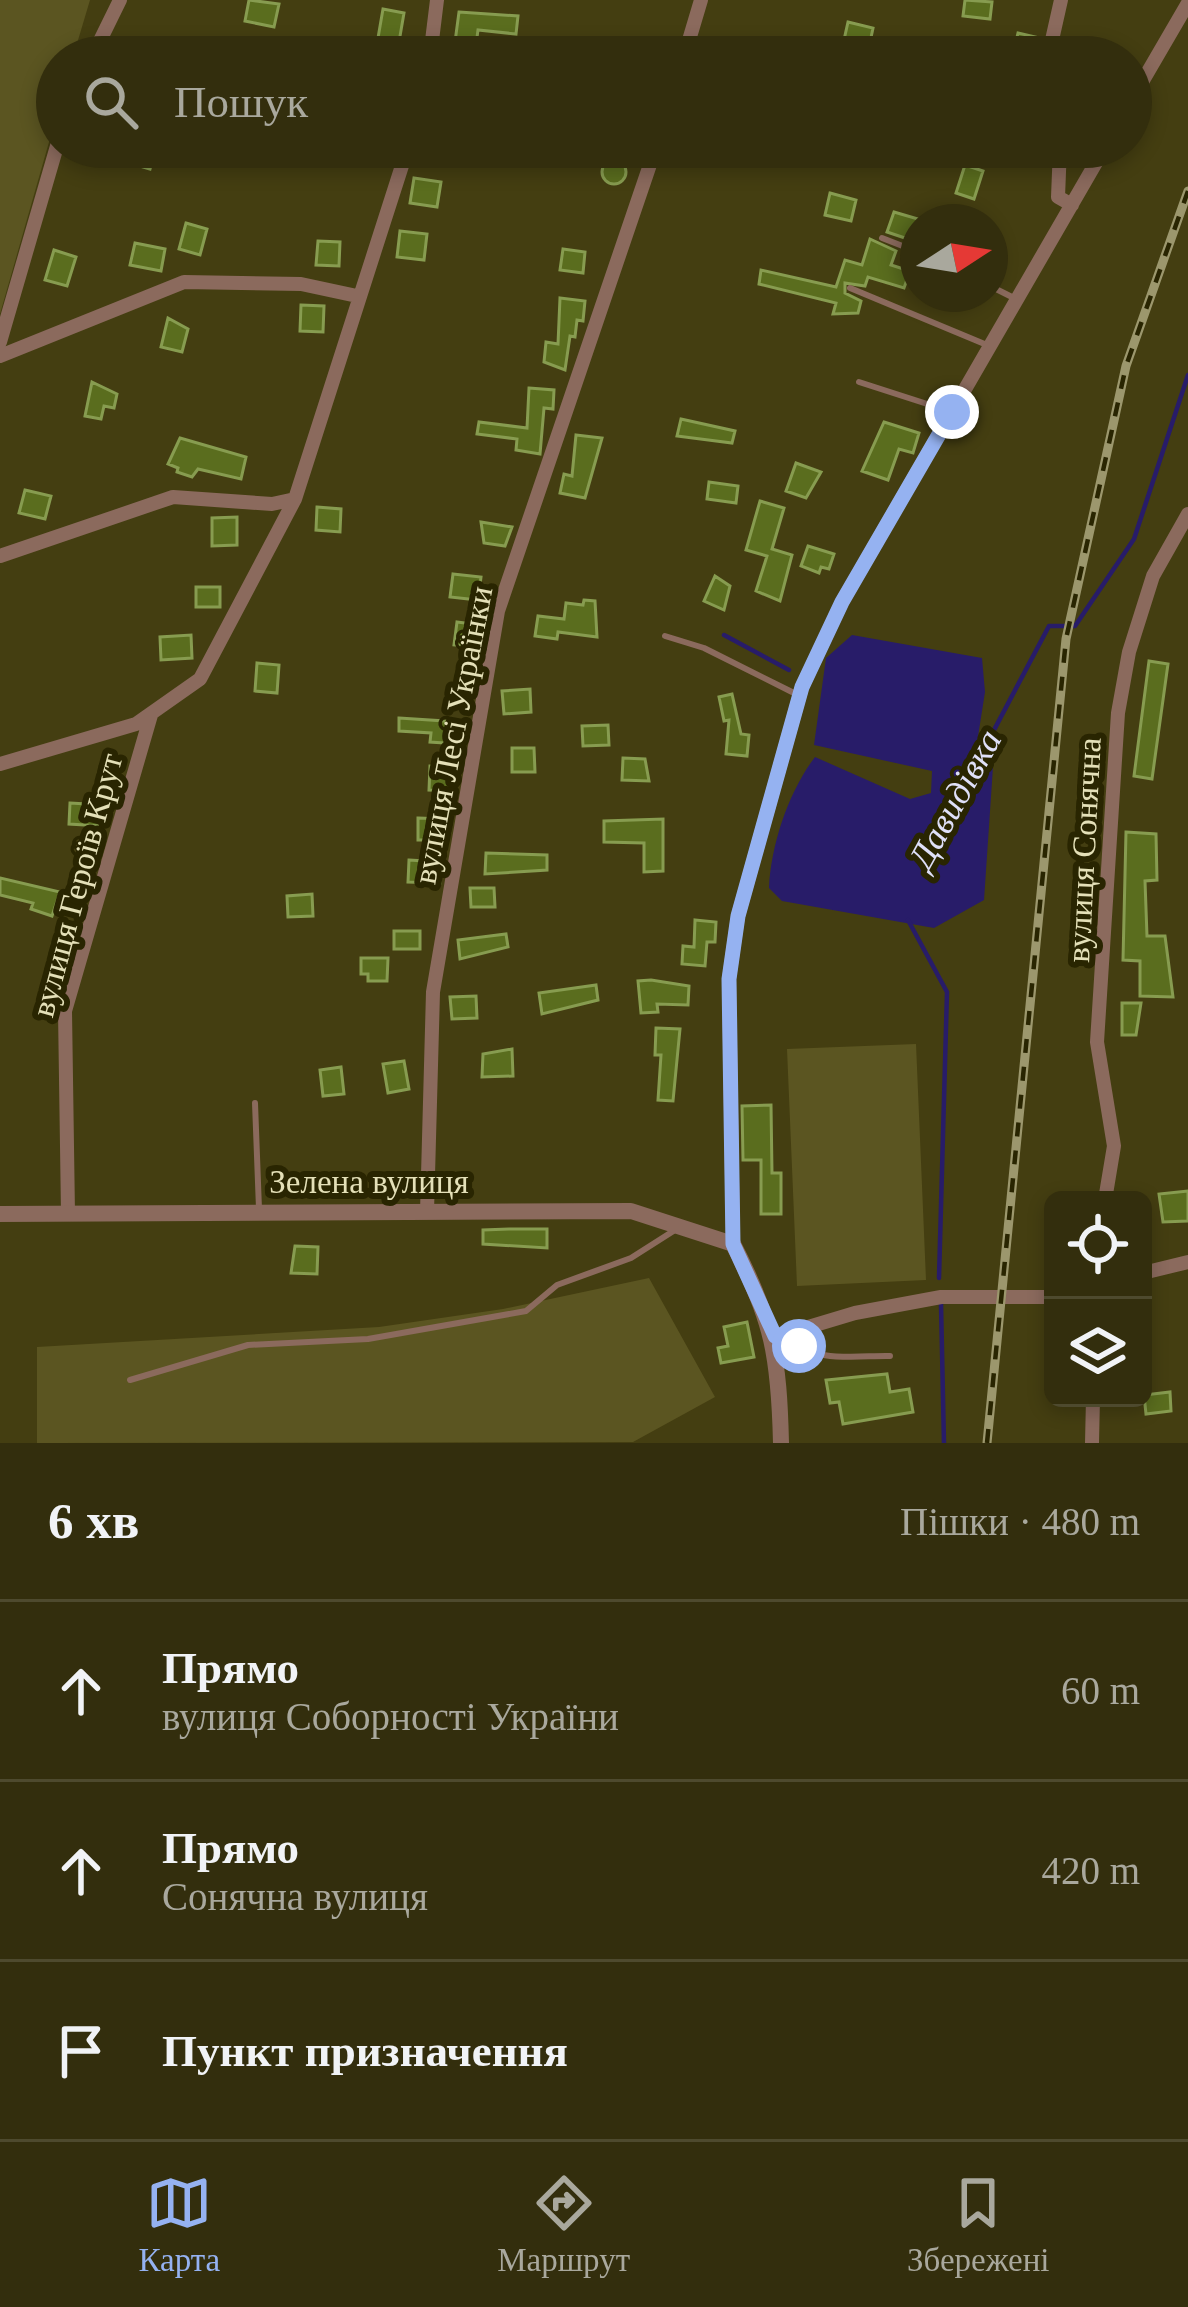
<!DOCTYPE html>
<html lang="uk">
<head>
<meta charset="utf-8">
<style>
  :root { --surface:#332e0d; --page:#3e3a1b; --text:#f1f3f6; --muted:#a9a89d; --line:#4e4a2e; --accent:#95b2f1 }
  body { margin:0; font-family:"Times New Roman",serif; background:var(--page); color:var(--text) }
  .controls { position:absolute; right:36px; bottom:36px; display:grid; overflow:hidden; border-radius:18px; box-shadow:0 6px 18px #0003 }
  .controls button { width:108px; height:108px; display:grid; place-items:center; padding:0; border:0; border-bottom:3px solid var(--line); background:var(--surface); color:var(--text); font:60px sans-serif }
  .compass { position:absolute; left:900px; top:204px; width:108px; height:108px; border-radius:50%; background:var(--surface); box-shadow:0 6px 18px #0003; rotate:78deg }
  .stop { position:absolute; width:36px; height:36px; margin:-27px; border:9px solid #95b2f1; border-radius:50%; background:#fff }
  .stop.end { background:#95b2f1; border-color:#fff; box-shadow:0 3px 12px #0008 }
  .list { margin:0; padding:0; list-style:none }
  h2 { display:flex; justify-content:space-between; align-items:center; height:156px; margin:0; padding:0 48px; font-size:51px }
  h2 small { font-size:39px; font-weight:400; color:var(--muted) }
  .list li { display:grid; grid-template-columns:78px 1fr auto; gap:36px; align-items:center; box-sizing:border-box; height:180px; padding:0 48px; border-top:3px solid var(--line) }
  .list b { display:block; font-size:45px; white-space:nowrap }
  .list p { margin:0; font-size:39px; white-space:nowrap; color:var(--muted) }
  .list em { font-size:39px; font-style:normal; color:var(--muted) }
  .icon { flex:none; width:66px; height:66px; fill:none; stroke:currentColor; stroke-width:2; stroke-linecap:round; stroke-linejoin:round }
  .map { position:relative; flex:none; width:1188px; height:1443px; overflow:hidden }
  .search { position:absolute; background:var(--surface); box-shadow:0 6px 18px #0003; left:36px; right:36px; top:36px; height:132px; display:flex; align-items:center; gap:30px; box-sizing:border-box; padding:0 42px; border-radius:66px; color:var(--muted); font-size:45px }
  .sheet { height:696px; background:var(--surface) }
  nav { display:flex; justify-content:space-around; align-items:center; box-sizing:border-box; height:168px; border-top:3px solid var(--line); background:var(--surface); font-size:33px; color:var(--muted) }
  nav a { display:grid; justify-items:center; gap:6px }
  nav .on { color:var(--accent) }
  .map>svg:first-child { display:block }
  .green { fill:#5b5521 }
  .water { fill:#281c69 }
  .lines { fill:none; stroke-linecap:round; stroke-linejoin:round }
  .stream { stroke:#281c69; stroke-width:4.5 }
  .building { fill:#5a6d1e; stroke:#879c50; stroke-width:3 }
  .service { stroke:#8b6a5d; stroke-width:6 }
  .minor { stroke:#8b6a5d; stroke-width:14 }
  .tertiary { stroke:#8b6a5d; stroke-width:16 }
  .rail-casing { stroke:#9c976d; stroke-width:9 }
  .rail { stroke:#292501; stroke-width:4.5; stroke-dasharray:14; stroke-linecap:butt }
  .route { stroke:#95b2f1; stroke-width:15 }
  .labels { text-anchor:middle; dominant-baseline:central; stroke-width:12; stroke-linejoin:round; paint-order:stroke }
  .street-label { font-size:33px; fill:#e4e0b8; stroke:#292501 }
  .water-label { font-size:36px; font-style:italic; fill:#dfe0f8; stroke:#292501 }
</style>
</head>
<body>
<div class="map">
<svg width="1188" height="1443" viewBox="0 0 1188 1443">
  <rect width="100%" height="100%" fill="#443e11"/>
  <path class="green" d="M0,0H90L73,57H57V114L0,314Z
    M916,1044L926,1280L797,1286L787,1049Z
    M649,1278L715,1397L633,1442L37,1443V1347L379,1327L503,1309Z"/>
  <path class="water" d="M852,635L982,658L985,692L974,762L993,767L984,900L934,928L782,901L769,888C771,844 789,791 815,757L910,799L931,793L932,771L814,745L826,658Z"/>
  <g class="lines">
    <path class="stream" d="M724,635L789,670
      M975,766L1049,626H1075L1134,539L1188,375
      M908,920L947,992L939,1278
      M941,1304L944,1443"/>
  </g>
  <path class="building" d="M249,0L279,4L274,27L245,21Z
    M965,0L992,2L990,19L963,16Z
    M383,9L404,13L399,42L378,38Z
    M459,12L518,16L516,34L478,30L476,45L455,42Z
    M848,22L873,28L869,47L844,40Z
    M1018,33L1040,38L1035,57L1013,54Z
    M128,147L155,150L150,169L123,161Z
    M602 172a12 12 0 1 1 24 0a12 12 0 1 1-24 0Z
    M965,165L983,171L974,199L956,193Z
    M414,178L441,182L437,207L410,203Z
    M830,193L856,200L851,221L825,215Z
    M894,212L918,219L911,240L887,232Z
    M186,223L207,229L200,255L179,249Z
    M400,231L427,234L424,260L397,257Z
    M870,239L896,251L891,265L910,271L904,288L868,277L865,286L845,283V293L861,301L858,313L833,314L836,303L759,284L761,270L836,287L845,260L862,265Z
    M318,241L340,242L339,266L316,265Z
    M135,243L165,249L161,271L130,265Z
    M563,249L585,252L583,273L560,270Z
    M54,250L76,257L67,286L45,280Z
    M560,298L585,301L583,321L577,320L575,337L570,336L565,370L544,362L546,342L558,344Z
    M301,305L324,306L323,332L300,331Z
    M168,318L188,329L182,352L161,347Z
    M92,382L117,394L114,408L104,406L101,419L85,416Z
    M529,388L554,390L553,409L544,408L540,454L516,450L517,439L477,434L479,422L527,428Z
    M681,419L735,431L732,443L677,436Z
    M884,422L919,433L913,453L899,449L888,480L862,471Z
    M576,435L602,438L585,498L560,493L564,474L572,476Z
    M180,438L246,457L241,479L198,469L192,477L177,472L178,468L168,464Z
    M796,463L821,472L806,498L786,491Z
    M709,482L738,486L736,503L707,499Z
    M25,490L51,496L45,519L19,513Z
    M760,501L784,508L772,549L792,555L780,601L756,591L767,556L746,550Z
    M317,507L341,509L340,532L316,530Z
    M237,517V545L212,546V518Z
    M481,522L512,527L505,546L484,543Z
    M808,546L834,554L829,569L821,567L819,573L801,566Z
    M453,574L481,577L478,600L450,597Z
    M715,576L730,586L724,610L704,601Z
    M196,587H220V607H196Z
    M584,600L595,601L597,637L558,632L557,639L535,636L538,616L564,619L566,603L583,605Z
    M457,622L481,625L479,647L454,645Z
    M191,635L192,658L161,660L160,637Z
    M1149,661L1168,664L1152,779L1134,776Z
    M257,663L279,665L277,693L255,691Z
    M530,689L531,712L504,714L502,691Z
    M732,694L741,734L749,735L747,756L726,754L729,720L724,721L719,697Z
    M399,718L460,722L459,744L430,742L431,733L399,731Z
    M608,725L609,745L583,746L582,726Z
    M512,748H534L535,772H512Z
    M623,758L645,759L649,781L622,780Z
    M430,766L453,767L452,791L429,790Z
    M70,803L103,805L101,826L69,824Z
    M418,818L443,819V840H418Z
    M663,819V871L644,872V843L604,842V821Z
    M1126,832L1156,834L1157,880L1145,881L1147,936H1165L1173,997L1140,996V961L1123,960Z
    M486,853L547,855V870L485,874Z
    M409,860L441,862L440,883L408,882Z
    M0,878L60,892L52,916L31,909L33,903L0,895Z
    M470,888H494L495,907H471Z
    M312,894L313,916L288,917L287,896Z
    M695,920L716,922L715,942H707L705,966L682,964L683,946L694,947Z
    M394,931H420V949H394Z
    M506,934L508,947L460,959L458,940Z
    M361,958H388L387,981H368V974H361Z
    M651,980L689,986L688,1005L657,1004L658,1012L641,1013L638,981Z
    M596,985L598,1000L542,1014L539,993Z
    M476,996L477,1018L452,1019L450,997Z
    M1122,1003H1141L1136,1035H1122Z
    M656,1028L680,1029L673,1101L658,1100L661,1055H655Z
    M512,1049L513,1076L482,1077L483,1054Z
    M404,1061L409,1089L388,1093L383,1064Z
    M341,1067L344,1094L323,1096L320,1070Z
    M771,1105L772,1173H781V1214H761V1160H743L742,1106Z
    M1188,1191V1221L1163,1222L1159,1194Z
    M509,1229H547V1248L483,1244V1230Z
    M295,1246L318,1247L317,1274L291,1273Z
    M747,1322L754,1357L721,1363L718,1348L728,1346L724,1327Z
    M887,1374L890,1392L909,1389L913,1412L843,1424L839,1402L830,1403L826,1380Z
    M1170,1392L1171,1411L1146,1414L1144,1395Z"/>
  <g class="lines">
    <path class="service" d="M882,238L918,252
      M990,286L1014,298
      M850,288L987,345
      M859,382L949,411
      M665,636L704,648L796,694
      M255,1103L259,1209
      M793,1336C809,1365 861,1355 890,1356
      M130,1380L248,1345L368,1339L526,1311L557,1285L631,1258L675,1230"/>
    <path class="minor" d="M92,57L120,0
      M185,57L226,44L299,57
      M430,57L437,0
      M684,57L701,0
      M1055,57L1052,40L1061,0
      M1131,101L1188,3
      M1060,147L1058,197L1072,205
      M0,342L57,146
      M0,356L184,282L301,284L357,296
      M0,556L173,497L272,504L295,499L408,147
      M0,764L136,724L200,679L295,499
      M1105,1200L1114,1146L1097,1042L1118,713L1129,652L1153,576L1188,514
      M427,1212L433,992L498,611L656,147
      M68,1214L65,1011L151,715
      M733,1244L729,979L738,916L802,687L842,602L1105,147
      M1143,1273L1188,1262
      M775,1337L855,1313L941,1297H1053
      M1092,1443L1093,1398"/>
    <path class="tertiary" d="M0,1214L631,1211L733,1244C773,1321 779,1358 781,1443"/>
    <defs>
      <path id="rail" d="M987,1443L1066,639L1126,366L1188,191"/>
    </defs>
    <use href="#rail" class="rail-casing"/>
    <use href="#rail" class="rail"/>
  </g>
  <g class="lines">
    <path class="route" d="M799,1346L792,1333L775,1336L733,1244L729,979L738,916L802,687L842,602L952,412"/>
  </g>
  <g class="labels">
    <g class="street-label">
      <text transform="translate(453 735) rotate(-79)">вулиця Лесі Українки</text>
      <text transform="translate(1084 850) rotate(-87)">вулиця Сонячна</text>
      <text transform="translate(77 885) rotate(-75)">вулиця Героїв Крут</text>
      <text x="369" y="1182">Зелена вулиця</text>
    </g>
    <g class="water-label">
      <text transform="translate(955 799) rotate(-61)">Давидівка</text>
    </g>
  </g>
</svg>
<div class="controls">
<button><svg class="icon" aria-label="locate" viewBox="0 0 24 24"><circle cx="12" cy="12" r="6"/><path d="M12 2v4M12 18v4M2 12h4M18 12h4"/></svg></button>
<button><svg class="icon" aria-label="layers" viewBox="0 0 24 24"><path d="M12 4l9 5-9 5-9-5zM3 14l9 5 9-5"/></svg></button>
</div>
<svg class="compass" viewBox="-18 -18 36 36"><path d="M0-13l5 13h-10z" fill="#e53935"/><path d="M0 13l5-13h-10z" fill="#a9a89d"/></svg>
<div class="stop" style="left:799px;top:1346px"></div>
<div class="stop end" style="left:952px;top:412px"></div>
<div class="search"><svg class="icon" aria-label="search" viewBox="0 0 24 24"><circle cx="10" cy="10" r="6"/><path d="M15 15l6 6"/></svg>Пошук</div>
</div>
<section class="sheet">
<h2>6 хв<small>Пішки · 480 m</small></h2>
<ul class="list">
<li><svg class="icon" aria-label="ahead" viewBox="0 0 24 24"><path d="M12 20V5M6 11l6-6 6 6"/></svg><div><b>Прямо</b><p>вулиця Соборності України</p></div><em>60 m</em></li>
<li><svg class="icon" aria-label="ahead" viewBox="0 0 24 24"><path d="M12 20V5M6 11l6-6 6 6"/></svg><div><b>Прямо</b><p>Сонячна вулиця</p></div><em>420 m</em></li>
<li><svg class="icon" aria-label="arrive" viewBox="0 0 24 24"><path d="M6 21V4h12l-3 4 3 4H6"/></svg><div><b>Пункт призначення</b></div></li>
</ul>
</section>
<nav>
<a class="on"><svg class="icon" aria-label="map" viewBox="0 0 24 24"><path d="M3 6l6-2 6 2 6-2v14l-6 2-6-2-6 2zM9 4v14M15 6v14"/></svg>Карта</a>
<a><svg class="icon" aria-label="directions" viewBox="0 0 24 24"><path d="M12 3l9 9-9 9-9-9zM9 14v-3h6M13 9l2 2-2 2"/></svg>Маршрут</a>
<a><svg class="icon" aria-label="saved" viewBox="0 0 24 24"><path d="M7 4h10v16l-5-4-5 4z"/></svg>Збережені</a>
</nav>
</body>
</html>
